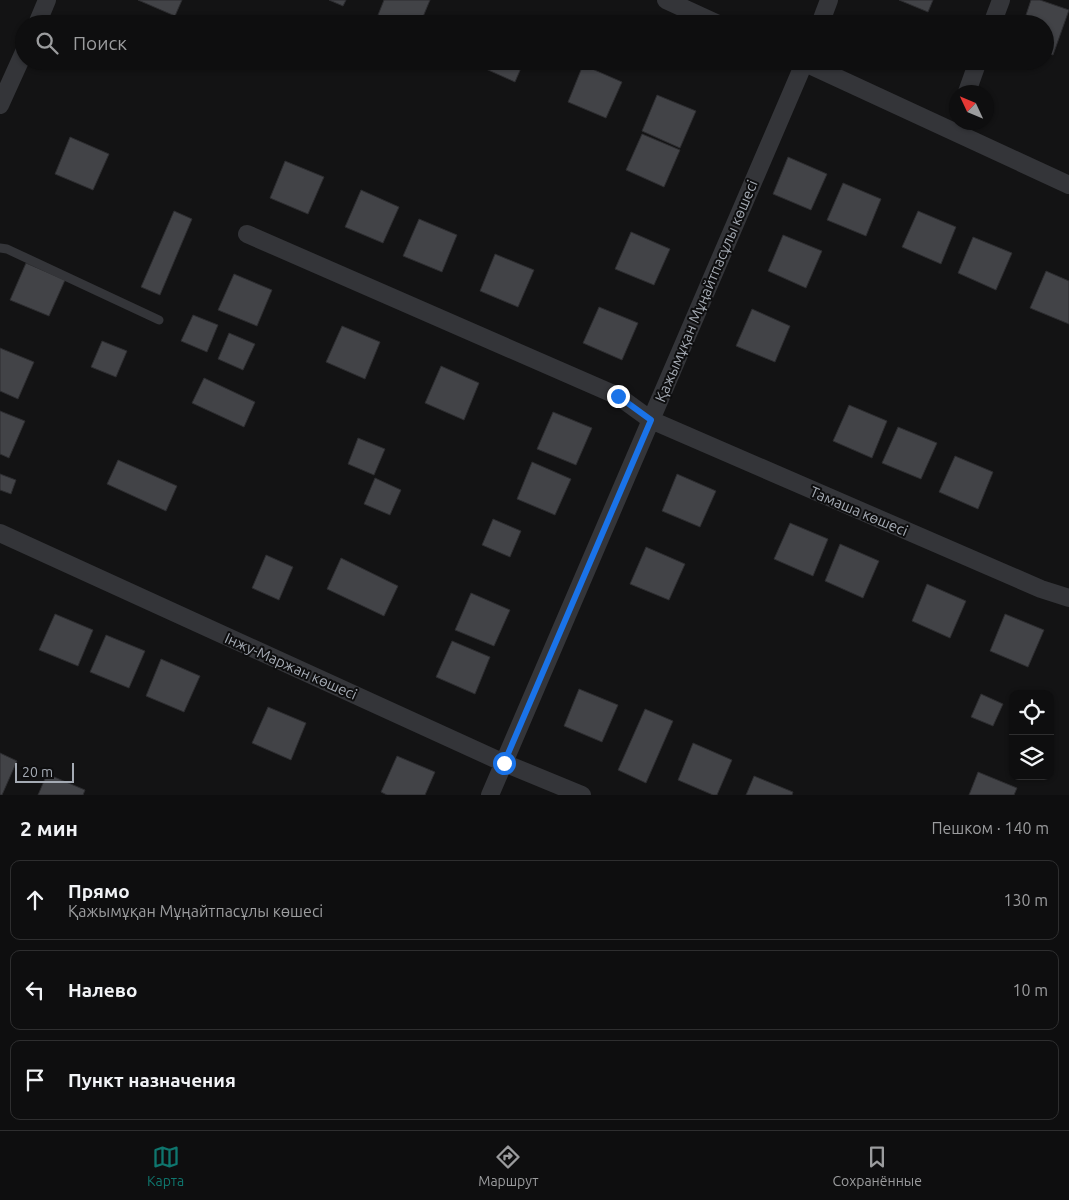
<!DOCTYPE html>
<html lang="ru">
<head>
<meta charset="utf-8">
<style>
  :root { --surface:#0e0e0f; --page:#1c1c1d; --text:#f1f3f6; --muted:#9b9c9e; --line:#2e2e2f; --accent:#0f766e }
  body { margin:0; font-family:Ubuntu,sans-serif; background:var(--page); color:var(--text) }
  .controls { position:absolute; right:15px; bottom:15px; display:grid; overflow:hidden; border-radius:10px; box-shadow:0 1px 4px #0004 }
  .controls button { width:45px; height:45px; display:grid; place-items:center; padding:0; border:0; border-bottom:1px solid var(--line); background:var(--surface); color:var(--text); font:25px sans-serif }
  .compass { position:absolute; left:949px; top:85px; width:45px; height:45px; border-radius:50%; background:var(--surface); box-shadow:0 1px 4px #0004; rotate:314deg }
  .scale { position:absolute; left:15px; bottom:12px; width:59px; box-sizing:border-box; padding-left:5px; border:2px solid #a5abb4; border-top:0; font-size:14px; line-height:18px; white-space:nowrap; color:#a5abb4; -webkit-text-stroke:4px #0e0e0f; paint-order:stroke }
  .stop { position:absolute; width:15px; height:15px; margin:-11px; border:4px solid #1a73e8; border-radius:50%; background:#fff }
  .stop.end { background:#1a73e8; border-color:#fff; box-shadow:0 1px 5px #0008 }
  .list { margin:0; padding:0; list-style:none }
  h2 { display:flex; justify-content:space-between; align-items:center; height:65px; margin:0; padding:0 20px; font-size:21px }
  h2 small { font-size:16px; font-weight:400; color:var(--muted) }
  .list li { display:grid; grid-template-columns:32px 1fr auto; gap:15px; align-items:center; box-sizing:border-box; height:80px; margin:0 10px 10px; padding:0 10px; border:1px solid var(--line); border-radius:10px }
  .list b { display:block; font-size:19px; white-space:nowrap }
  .list p { margin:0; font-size:16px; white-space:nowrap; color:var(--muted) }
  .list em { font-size:16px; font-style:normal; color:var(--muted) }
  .icon { flex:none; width:28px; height:28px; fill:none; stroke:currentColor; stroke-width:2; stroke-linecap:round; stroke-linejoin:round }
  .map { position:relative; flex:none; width:1069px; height:795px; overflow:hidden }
  .search { position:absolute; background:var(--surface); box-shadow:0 1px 4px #0004; left:15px; right:15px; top:15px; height:55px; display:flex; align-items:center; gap:12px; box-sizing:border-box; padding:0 18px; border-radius:28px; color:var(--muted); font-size:19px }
  .sheet { height:335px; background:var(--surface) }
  nav { display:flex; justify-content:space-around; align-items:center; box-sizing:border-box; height:70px; border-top:1px solid var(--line); background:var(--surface); font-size:14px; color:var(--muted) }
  nav a { display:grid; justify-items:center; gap:2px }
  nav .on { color:var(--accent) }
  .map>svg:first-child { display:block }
  .building { fill:#424347; stroke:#2d2d30 }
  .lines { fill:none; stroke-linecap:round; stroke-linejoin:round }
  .service { stroke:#343539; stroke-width:9 }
  .minor { stroke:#343539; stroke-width:18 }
  .route { stroke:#1a73e8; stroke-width:6 }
  .labels { text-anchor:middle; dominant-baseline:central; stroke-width:4; stroke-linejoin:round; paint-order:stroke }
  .street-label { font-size:15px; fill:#a5abb4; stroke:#0e0e0f }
</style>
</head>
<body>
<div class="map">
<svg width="1069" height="795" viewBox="0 0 1069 795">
  <rect width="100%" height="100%" fill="#131314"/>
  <path class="building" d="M138,0H182L175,16Z
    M329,0H346L343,6Z
    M384,0H430L420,24H398L378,15Z
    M899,0H933L928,12Z
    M1031,0H1040L1069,10L1053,55L1045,52V24H1023Z
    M478,61H524L515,82L477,65Z
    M583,65L622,82L606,118L568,102Z
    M657,95L696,111L680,148L642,131Z
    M642,134L680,150L664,187L626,170Z
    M70,137L109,154L93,190L55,174Z
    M788,157L827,174L811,210L773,194Z
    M285,161L324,177L308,214L270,198Z
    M843,183L881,199L866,236L827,220Z
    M361,190L399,207L383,243L345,227Z
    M174,211L192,219L160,295L141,287Z
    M918,211L956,227L941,264L902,247Z
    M419,219L457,235L442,272L403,256Z
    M631,232L670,249L654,285L615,269Z
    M783,235L822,251L806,288L768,271Z
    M973,237L1012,253L996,290L958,273Z
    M495,254L534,270L518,307L480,291Z
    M26,263L65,280L49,316L10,300Z
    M1046,271L1069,281V324L1030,308Z
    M234,274L272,290L257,326L218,310Z
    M599,307L638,323L622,360L583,343Z
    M752,309L790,326L775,362L736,346Z
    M193,315L218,325L207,352L181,341Z
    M342,326L380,342L365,379L326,362Z
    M229,333L255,344L243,370L218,359Z
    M102,341L127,351L116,377L91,367Z
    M0,348L34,362L18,399L0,391Z
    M441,366L479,383L464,420L425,403Z
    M204,378L255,402L244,427L192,403Z
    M849,405L887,421L872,458L833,441Z
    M0,411L25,421L9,458L0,454Z
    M553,412L592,428L576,465L537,449Z
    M898,427L937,443L921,479L882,463Z
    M358,438L385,449L374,475L348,464Z
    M955,456L993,472L978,509L939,492Z
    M118,460L177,486L166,511L107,484Z
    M532,462L571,479L555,515L517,499Z
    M0,474L16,480L11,494L0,490Z
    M677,474L716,491L700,527L662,511Z
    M375,478L401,490L390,515L364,504Z
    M493,519L521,531L510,557L482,545Z
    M790,523L828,539L813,576L774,559Z
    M840,544L879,561L863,598L825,581Z
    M646,547L685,564L669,600L630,584Z
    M266,555L293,567L279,600L252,588Z
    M341,558L398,586L384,616L327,589Z
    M927,584L966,601L950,638L912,621Z
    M471,593L510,610L494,646L455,630Z
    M55,614L93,630L78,666L39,650Z
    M1005,614L1044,630L1028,667L990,651Z
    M106,635L145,651L129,688L90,672Z
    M452,641L490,657L475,694L436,677Z
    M161,659L200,676L184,712L146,696Z
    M579,689L618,705L602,742L564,726Z
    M981,694L1003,704L993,726L971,717Z
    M268,707L306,723L291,760L252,743Z
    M645,709L673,721L646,783L618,770Z
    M693,743L732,760L717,795H713L678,780Z
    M0,753L17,761L2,795H0Z
    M397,756L435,772L425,795H387L381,792Z
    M978,772L1017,788L1014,795H969Z
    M47,774L85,790L83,795H38Z
    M754,776L793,792L792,795H746Z"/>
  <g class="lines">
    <path class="service" d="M0,248L7,249L159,320"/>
    <path class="minor" d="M666,0L718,24
      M37,24L47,0
      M820,24L829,0
      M992,24L1001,0
      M801,61L1069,185
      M967,92L978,61
      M0,105L24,52
      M247,234L618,396L651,420L1041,589L1069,598
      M0,533L504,763L582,795
      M490,795L805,61"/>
  </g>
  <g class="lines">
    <path class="route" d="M504,763L651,420L618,396"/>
  </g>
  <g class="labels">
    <g class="street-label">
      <text transform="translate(706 291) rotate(-67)">Қажымұқан Мұңайтпасұлы көшесі</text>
      <text transform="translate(859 511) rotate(23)">Тамаша көшесі</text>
      <text transform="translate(291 666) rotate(24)">Інжу-Маржан көшесі</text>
    </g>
  </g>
</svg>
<div class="controls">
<button><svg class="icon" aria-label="locate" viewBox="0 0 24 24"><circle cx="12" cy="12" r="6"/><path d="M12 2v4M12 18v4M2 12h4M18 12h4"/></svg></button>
<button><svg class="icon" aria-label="layers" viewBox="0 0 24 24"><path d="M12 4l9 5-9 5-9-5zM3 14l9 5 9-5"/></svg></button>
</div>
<svg class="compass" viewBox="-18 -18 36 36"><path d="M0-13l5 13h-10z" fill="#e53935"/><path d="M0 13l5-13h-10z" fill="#9b9c9e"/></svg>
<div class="scale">20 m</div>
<div class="stop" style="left:504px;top:763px"></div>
<div class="stop end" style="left:618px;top:396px"></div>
<div class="search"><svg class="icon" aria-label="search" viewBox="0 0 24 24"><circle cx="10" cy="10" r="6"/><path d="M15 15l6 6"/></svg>Поиск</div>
</div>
<section class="sheet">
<h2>2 мин<small>Пешком · 140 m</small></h2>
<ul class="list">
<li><svg class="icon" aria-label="ahead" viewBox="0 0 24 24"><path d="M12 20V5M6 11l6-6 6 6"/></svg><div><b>Прямо</b><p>Қажымұқан Мұңайтпасұлы көшесі</p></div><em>130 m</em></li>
<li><svg class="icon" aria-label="left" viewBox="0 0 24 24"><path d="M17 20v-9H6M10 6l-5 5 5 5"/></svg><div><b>Налево</b></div><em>10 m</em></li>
<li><svg class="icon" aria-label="arrive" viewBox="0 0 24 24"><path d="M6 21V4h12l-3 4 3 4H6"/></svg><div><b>Пункт назначения</b></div></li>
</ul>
</section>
<nav>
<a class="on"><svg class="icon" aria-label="map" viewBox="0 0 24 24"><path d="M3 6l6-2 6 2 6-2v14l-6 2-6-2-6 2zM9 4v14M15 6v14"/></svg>Карта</a>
<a><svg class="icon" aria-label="directions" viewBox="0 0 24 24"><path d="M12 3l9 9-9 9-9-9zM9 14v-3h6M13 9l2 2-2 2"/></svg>Маршрут</a>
<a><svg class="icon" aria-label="saved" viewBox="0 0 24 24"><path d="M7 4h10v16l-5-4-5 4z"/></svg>Сохранённые</a>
</nav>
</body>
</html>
